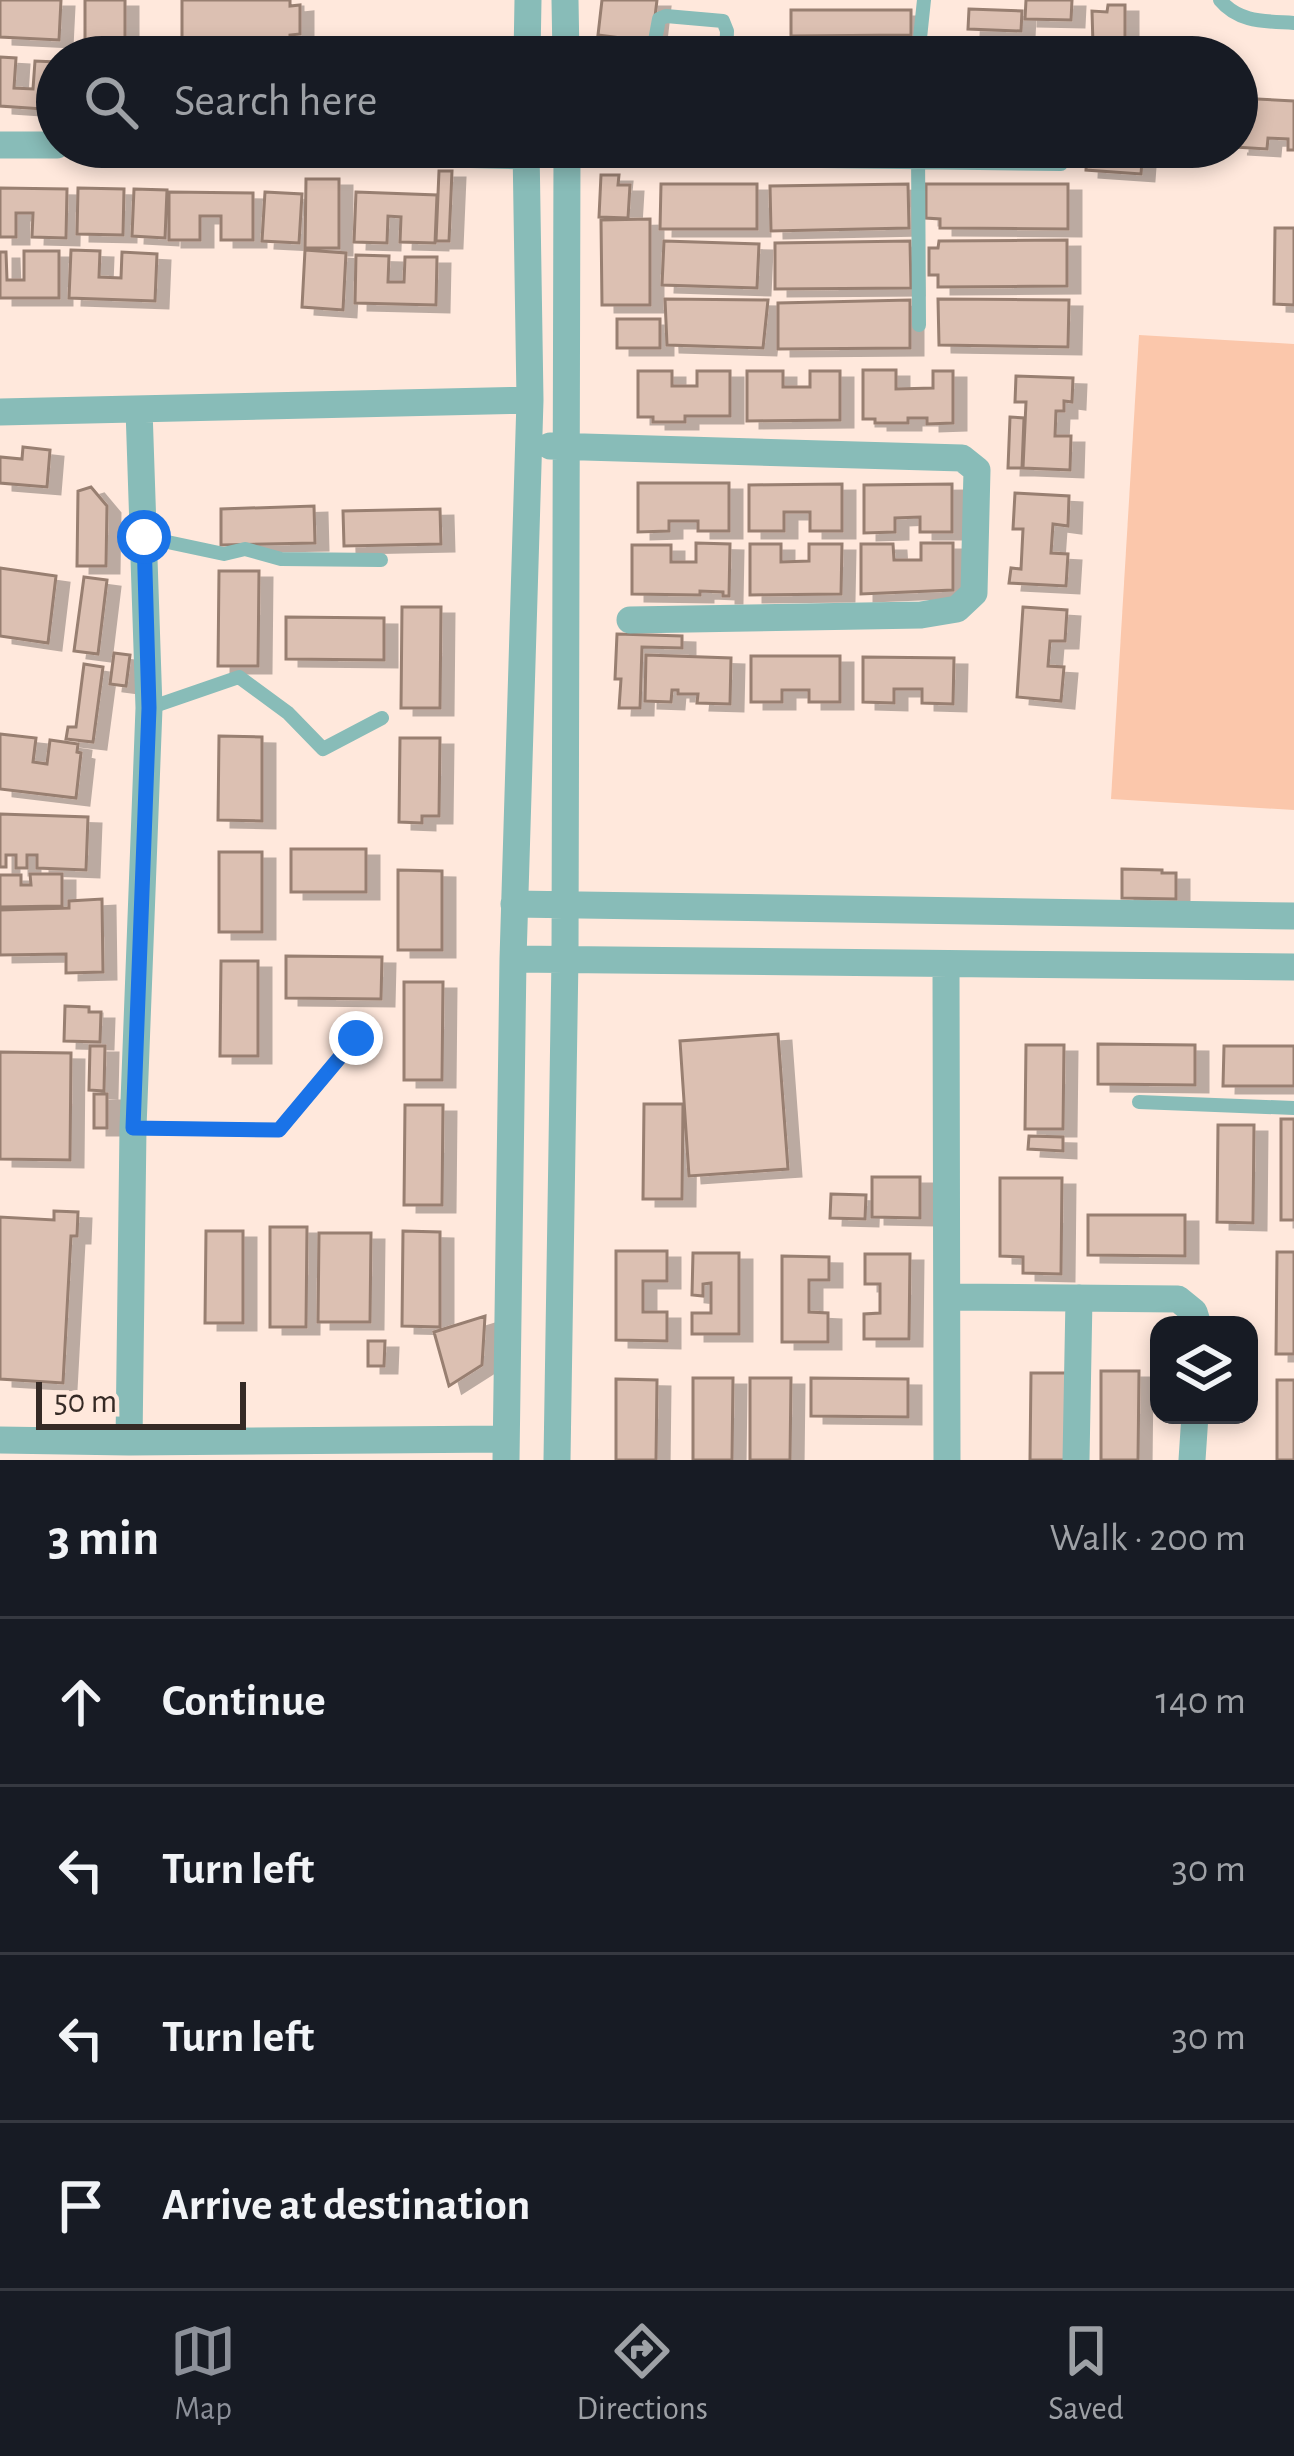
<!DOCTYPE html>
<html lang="en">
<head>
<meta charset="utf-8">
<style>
  :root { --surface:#171b24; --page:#242831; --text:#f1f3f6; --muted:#9ea1a6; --line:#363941; --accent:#8c9099 }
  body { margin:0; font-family:"Alegreya Sans",sans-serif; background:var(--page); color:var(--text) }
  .controls { position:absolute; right:36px; bottom:36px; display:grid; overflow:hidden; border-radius:24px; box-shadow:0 6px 18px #0003 }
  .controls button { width:108px; height:108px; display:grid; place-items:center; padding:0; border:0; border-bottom:3px solid var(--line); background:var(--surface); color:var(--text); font:60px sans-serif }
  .scale { position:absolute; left:36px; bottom:30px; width:210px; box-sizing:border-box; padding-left:12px; border:6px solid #352a25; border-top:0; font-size:33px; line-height:42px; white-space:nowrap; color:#352a25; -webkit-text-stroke:9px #ffe8dc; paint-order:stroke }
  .stop { position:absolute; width:36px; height:36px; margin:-27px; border:9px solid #1a73e8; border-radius:50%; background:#fff }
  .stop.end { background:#1a73e8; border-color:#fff; box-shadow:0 3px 12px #0008 }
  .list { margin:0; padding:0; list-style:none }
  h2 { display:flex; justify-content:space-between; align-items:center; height:156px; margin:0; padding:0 48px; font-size:51px }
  h2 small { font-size:39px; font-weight:400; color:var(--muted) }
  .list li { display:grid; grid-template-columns:78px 1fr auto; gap:36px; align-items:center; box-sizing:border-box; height:168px; padding:0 48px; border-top:3px solid var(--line) }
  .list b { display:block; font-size:45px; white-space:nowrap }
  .list em { font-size:39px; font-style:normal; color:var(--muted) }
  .icon { flex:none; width:66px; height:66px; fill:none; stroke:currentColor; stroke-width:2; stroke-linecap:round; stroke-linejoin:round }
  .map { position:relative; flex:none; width:1294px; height:1460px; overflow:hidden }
  .search { position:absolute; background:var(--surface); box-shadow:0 6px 18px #0003; left:36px; right:36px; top:36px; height:132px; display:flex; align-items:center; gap:30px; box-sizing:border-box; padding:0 42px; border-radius:66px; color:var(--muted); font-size:45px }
  .sheet { height:828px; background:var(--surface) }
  nav { display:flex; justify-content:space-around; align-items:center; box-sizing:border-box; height:168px; border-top:3px solid var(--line); background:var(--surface); font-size:33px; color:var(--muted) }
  nav a { display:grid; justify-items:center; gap:6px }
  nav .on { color:var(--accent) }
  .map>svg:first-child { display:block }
  .green { fill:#fbc7ab }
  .building { fill:#dcc0b2; stroke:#987f71; stroke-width:3; filter:url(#shadow) }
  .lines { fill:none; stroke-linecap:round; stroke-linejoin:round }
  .lane { stroke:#88bcb8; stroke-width:14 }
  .street { stroke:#88bcb8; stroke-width:27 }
  .route { stroke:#1a73e8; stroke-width:15 }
</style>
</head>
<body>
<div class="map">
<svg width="1294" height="1460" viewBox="0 0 1294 1460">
  <defs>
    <filter id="shadow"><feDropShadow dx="13" dy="7" stdDeviation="0" flood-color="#0004"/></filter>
  </defs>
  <rect width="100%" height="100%" fill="#ffe8dc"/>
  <path class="green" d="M1139,335L1294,344V810L1111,799Z"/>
  <path class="building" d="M0,0H61L59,40L0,37Z
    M85,0H125V47L85,46Z
    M182,0H290V6L300,5V34L290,35V48H182Z
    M602,0H657L652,42L598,35Z
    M1026,0H1072L1071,20L1025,19Z
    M1108,5H1125V57H1092L1105,55V45H1093L1092,11L1107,12Z
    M969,9L1022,11L1021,31L968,29Z
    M791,10H911V35L791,36Z
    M940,42L968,43V47L1070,50V57H929V46L940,47Z
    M910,47V57H776V48Z
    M0,57L16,58L14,88L33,89L35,61L57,62V110L0,106Z
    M1237,98L1294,101V150H1288V139L1268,138L1267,149L1234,147H1237Z
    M779,147H908V153H779Z
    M930,147H1067V151L930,150Z
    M1087,147H1143L1141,174L1086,170Z
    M439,171H452L449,241H436Z
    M601,175H619L618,185H630L628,218L599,217Z
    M306,179H339V248H305Z
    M661,184H757V229H660Z
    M908,184L909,228L771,231L770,186Z
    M926,184H1068V229L940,228V219L926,218Z
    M0,188L67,189L66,238L32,237L33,213H16V237H0Z
    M78,188L124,189L123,235L77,234Z
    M134,189L167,190L165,238L132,236Z
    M169,192L253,193V240H221V216H200V240H169Z
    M265,192L302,194L299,243L262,241Z
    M356,192L437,195L435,243L400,242L401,217L388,216L387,243L354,242Z
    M650,219V305H602L601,220Z
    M1275,228H1294V305L1274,304Z
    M1067,240V286L938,287V275H929V248H938L939,241Z
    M664,241L759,244L757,288L662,285Z
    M910,241L911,288L775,289V243Z
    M71,250L100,251L99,277L121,278L122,252L157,254L155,301L69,298Z
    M305,250L346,253L343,310L302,307Z
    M24,251H59V298H0V252H6L7,280H24Z
    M356,255L389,256L388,282H404L405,257H437L436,305L355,303Z
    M665,299L768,300L763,348L667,345Z
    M938,299L1069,300L1068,347L939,345Z
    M910,300V348L778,349V303Z
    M617,319H660V348H617Z
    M863,370H896V389L933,388V371H953V423L927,424V418H908V423H875V419H863Z
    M638,371H672V386H697V371H730V416H685V422H653V417H638Z
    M747,371H783V387H810V371H840V420L747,421Z
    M1016,376L1073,378L1072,402L1064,401V411H1056L1055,436H1071L1070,470L1023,468L1026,402H1015Z
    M1010,417L1024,418L1022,468H1008Z
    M23,447L50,450L47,487L0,483V457L22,459Z
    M638,483H729V531H698V521H669V531L638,532Z
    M842,484V531H810V512H784V531H749V485Z
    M952,484V532H920V517L895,518V532L864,533V485Z
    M91,487L107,506L106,566H77L78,491Z
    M1015,493L1069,496L1068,526L1053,524L1051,553L1068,554L1066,586L1009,583L1011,568L1021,569L1023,529H1013Z
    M314,506L315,543L221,545V509Z
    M440,509L441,544L344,546L343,511Z
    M696,543L730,544L729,596H723V592L700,591V595L632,594V545H671V562H696Z
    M921,543H953V590L861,594V544H893L894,560H921Z
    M750,544H781V562L809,561V544H842L841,594L750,595Z
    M0,568L56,576L48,643L0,636Z
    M219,571H259L258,666H218Z
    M84,577L107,580L98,654L74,651Z
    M402,607H441L440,708H401Z
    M1023,607L1067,610L1065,641H1050L1048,666L1064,667L1061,701L1017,697Z
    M286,617L384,618V660L286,659Z
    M617,634L682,636V648L642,647L640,708H619L621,679H615Z
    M114,653L130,655L126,686L110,684Z
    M646,655L731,658L730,704L697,703L698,694H678V690H672L671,702L645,701Z
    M751,656H840V702H809V690H782V702H751Z
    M863,657L954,658L953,704L922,703V689H894V703L863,702Z
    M84,664L103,667L93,742L66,739L68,727H76Z
    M0,734L36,738L33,762L47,764L50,740L78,744L77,752L81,753L76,798L0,789Z
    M219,736L262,737V821L218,820Z
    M400,738H440L439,816H422V823L399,822Z
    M0,814L88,817L86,870L37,868V855H27V868H16V855H6V867H0Z
    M291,849H366V892H291Z
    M219,852H262V932H219Z
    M1122,869L1162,870V873H1176V899L1122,898Z
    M398,870L442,871V950H398Z
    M30,874H62V906L0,907V875H21V885H31Z
    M102,899L103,972L66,973V954L0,955V910L69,908V901Z
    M286,956L382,957L381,999L286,998Z
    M221,961H258V1056H220Z
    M404,982H443L442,1080H404Z
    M65,1006L89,1007V1012H101L100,1042L64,1041Z
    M778,1034L788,1169L689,1176L680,1041Z
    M1098,1044L1195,1045V1085L1098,1084Z
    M1026,1045H1064L1063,1129H1025Z
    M90,1046H105L104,1091L89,1090Z
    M1224,1046H1294V1086H1223Z
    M0,1052L71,1053L70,1160L0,1159Z
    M94,1094H107V1128H94Z
    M644,1104H683L682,1199H643Z
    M405,1105H443L442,1205H404Z
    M1281,1119H1294V1220H1281Z
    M1218,1125H1254L1253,1223L1217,1222Z
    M1029,1136L1063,1137V1151L1028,1149Z
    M872,1177H920V1218L872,1217Z
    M1000,1178H1062L1061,1274L1023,1273V1257L1000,1256Z
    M831,1194L866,1195L865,1219L830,1218Z
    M54,1211L78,1212L77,1236H71L63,1383L0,1379V1217L54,1220Z
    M1088,1215H1185V1256L1088,1255Z
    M270,1227H307L306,1327H270Z
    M206,1231H243V1323H205Z
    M403,1231L440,1232V1327L402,1326Z
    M319,1233H371L370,1322H318Z
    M616,1251H667V1281H643V1312H667V1341L616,1340Z
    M1277,1252H1294V1354H1276Z
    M693,1253H739V1334H692V1313H711V1283L703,1284V1296L692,1295Z
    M865,1254H910L909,1339H864V1314L880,1313V1284H865Z
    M782,1256L829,1257V1280H809V1312L828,1313V1342H782Z
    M485,1316L482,1365L449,1386L434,1332Z
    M368,1341H385L384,1366H368Z
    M1101,1371H1139L1138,1460H1101Z
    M1031,1373H1069V1460H1030Z
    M693,1378H733L732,1460H693Z
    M750,1378H791L790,1460H750Z
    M811,1378L908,1379V1417L811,1416Z
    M616,1379L657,1380L656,1460H616Z
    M1277,1380H1294V1460H1277Z"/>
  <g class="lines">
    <path class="lane" d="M1220,0C1239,23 1266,21 1294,23
      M652,57L659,19L666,16L723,21L727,31L726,57
      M918,57L924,0
      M723,147L725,156L734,160L1061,164
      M918,147L919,325
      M144,537L224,554L245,549L281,559L381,560
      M149,708L239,677L288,713L323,749L382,718
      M1139,1102L1294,1108
      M133,1128L279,1130L356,1038"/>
    <path class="street" d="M565,0L566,57
      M527,57L528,0
      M0,145H57
      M181,147L525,156
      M0,412L530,400
      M550,446L962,458L977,470L974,593L957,609L921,615L630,620
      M514,904L1294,916
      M513,959L1294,967
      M946,964L947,1460
      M947,1297L1178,1299L1194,1312L1198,1325
      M0,1440L129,1442L504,1439
      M129,1442L133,1128L149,708L139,409
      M506,1460L513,959L530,400L526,147
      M557,1460L565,957L567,147
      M1076,1460L1079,1298
      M1192,1460L1195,1415"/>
  </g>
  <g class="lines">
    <path class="route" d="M144,537L149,708L133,1128L279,1130L356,1038"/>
  </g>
</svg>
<div class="controls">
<button><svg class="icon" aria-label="layers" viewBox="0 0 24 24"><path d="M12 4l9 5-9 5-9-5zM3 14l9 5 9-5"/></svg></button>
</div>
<div class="scale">50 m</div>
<div class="stop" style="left:144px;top:537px"></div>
<div class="stop end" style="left:356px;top:1038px"></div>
<div class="search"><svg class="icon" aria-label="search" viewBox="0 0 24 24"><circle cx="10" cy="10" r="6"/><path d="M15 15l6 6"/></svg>Search here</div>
</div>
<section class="sheet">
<h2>3 min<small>Walk · 200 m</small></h2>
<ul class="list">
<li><svg class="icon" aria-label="ahead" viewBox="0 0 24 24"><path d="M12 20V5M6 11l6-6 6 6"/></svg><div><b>Continue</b></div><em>140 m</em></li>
<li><svg class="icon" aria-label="left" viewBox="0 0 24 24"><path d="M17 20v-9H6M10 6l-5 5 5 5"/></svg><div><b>Turn left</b></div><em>30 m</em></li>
<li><svg class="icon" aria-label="left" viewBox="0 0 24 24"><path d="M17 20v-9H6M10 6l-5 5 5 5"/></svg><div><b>Turn left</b></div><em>30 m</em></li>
<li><svg class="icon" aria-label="arrive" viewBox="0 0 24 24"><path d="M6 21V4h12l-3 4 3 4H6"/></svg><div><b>Arrive at destination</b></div></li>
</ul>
</section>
<nav>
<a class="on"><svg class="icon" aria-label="map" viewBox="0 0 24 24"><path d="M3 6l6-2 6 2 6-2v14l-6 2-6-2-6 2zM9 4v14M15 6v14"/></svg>Map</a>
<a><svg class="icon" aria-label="directions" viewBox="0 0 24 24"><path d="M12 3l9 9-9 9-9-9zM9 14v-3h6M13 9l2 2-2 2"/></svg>Directions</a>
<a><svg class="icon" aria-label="saved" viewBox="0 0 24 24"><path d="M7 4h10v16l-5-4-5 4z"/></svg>Saved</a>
</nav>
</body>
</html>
